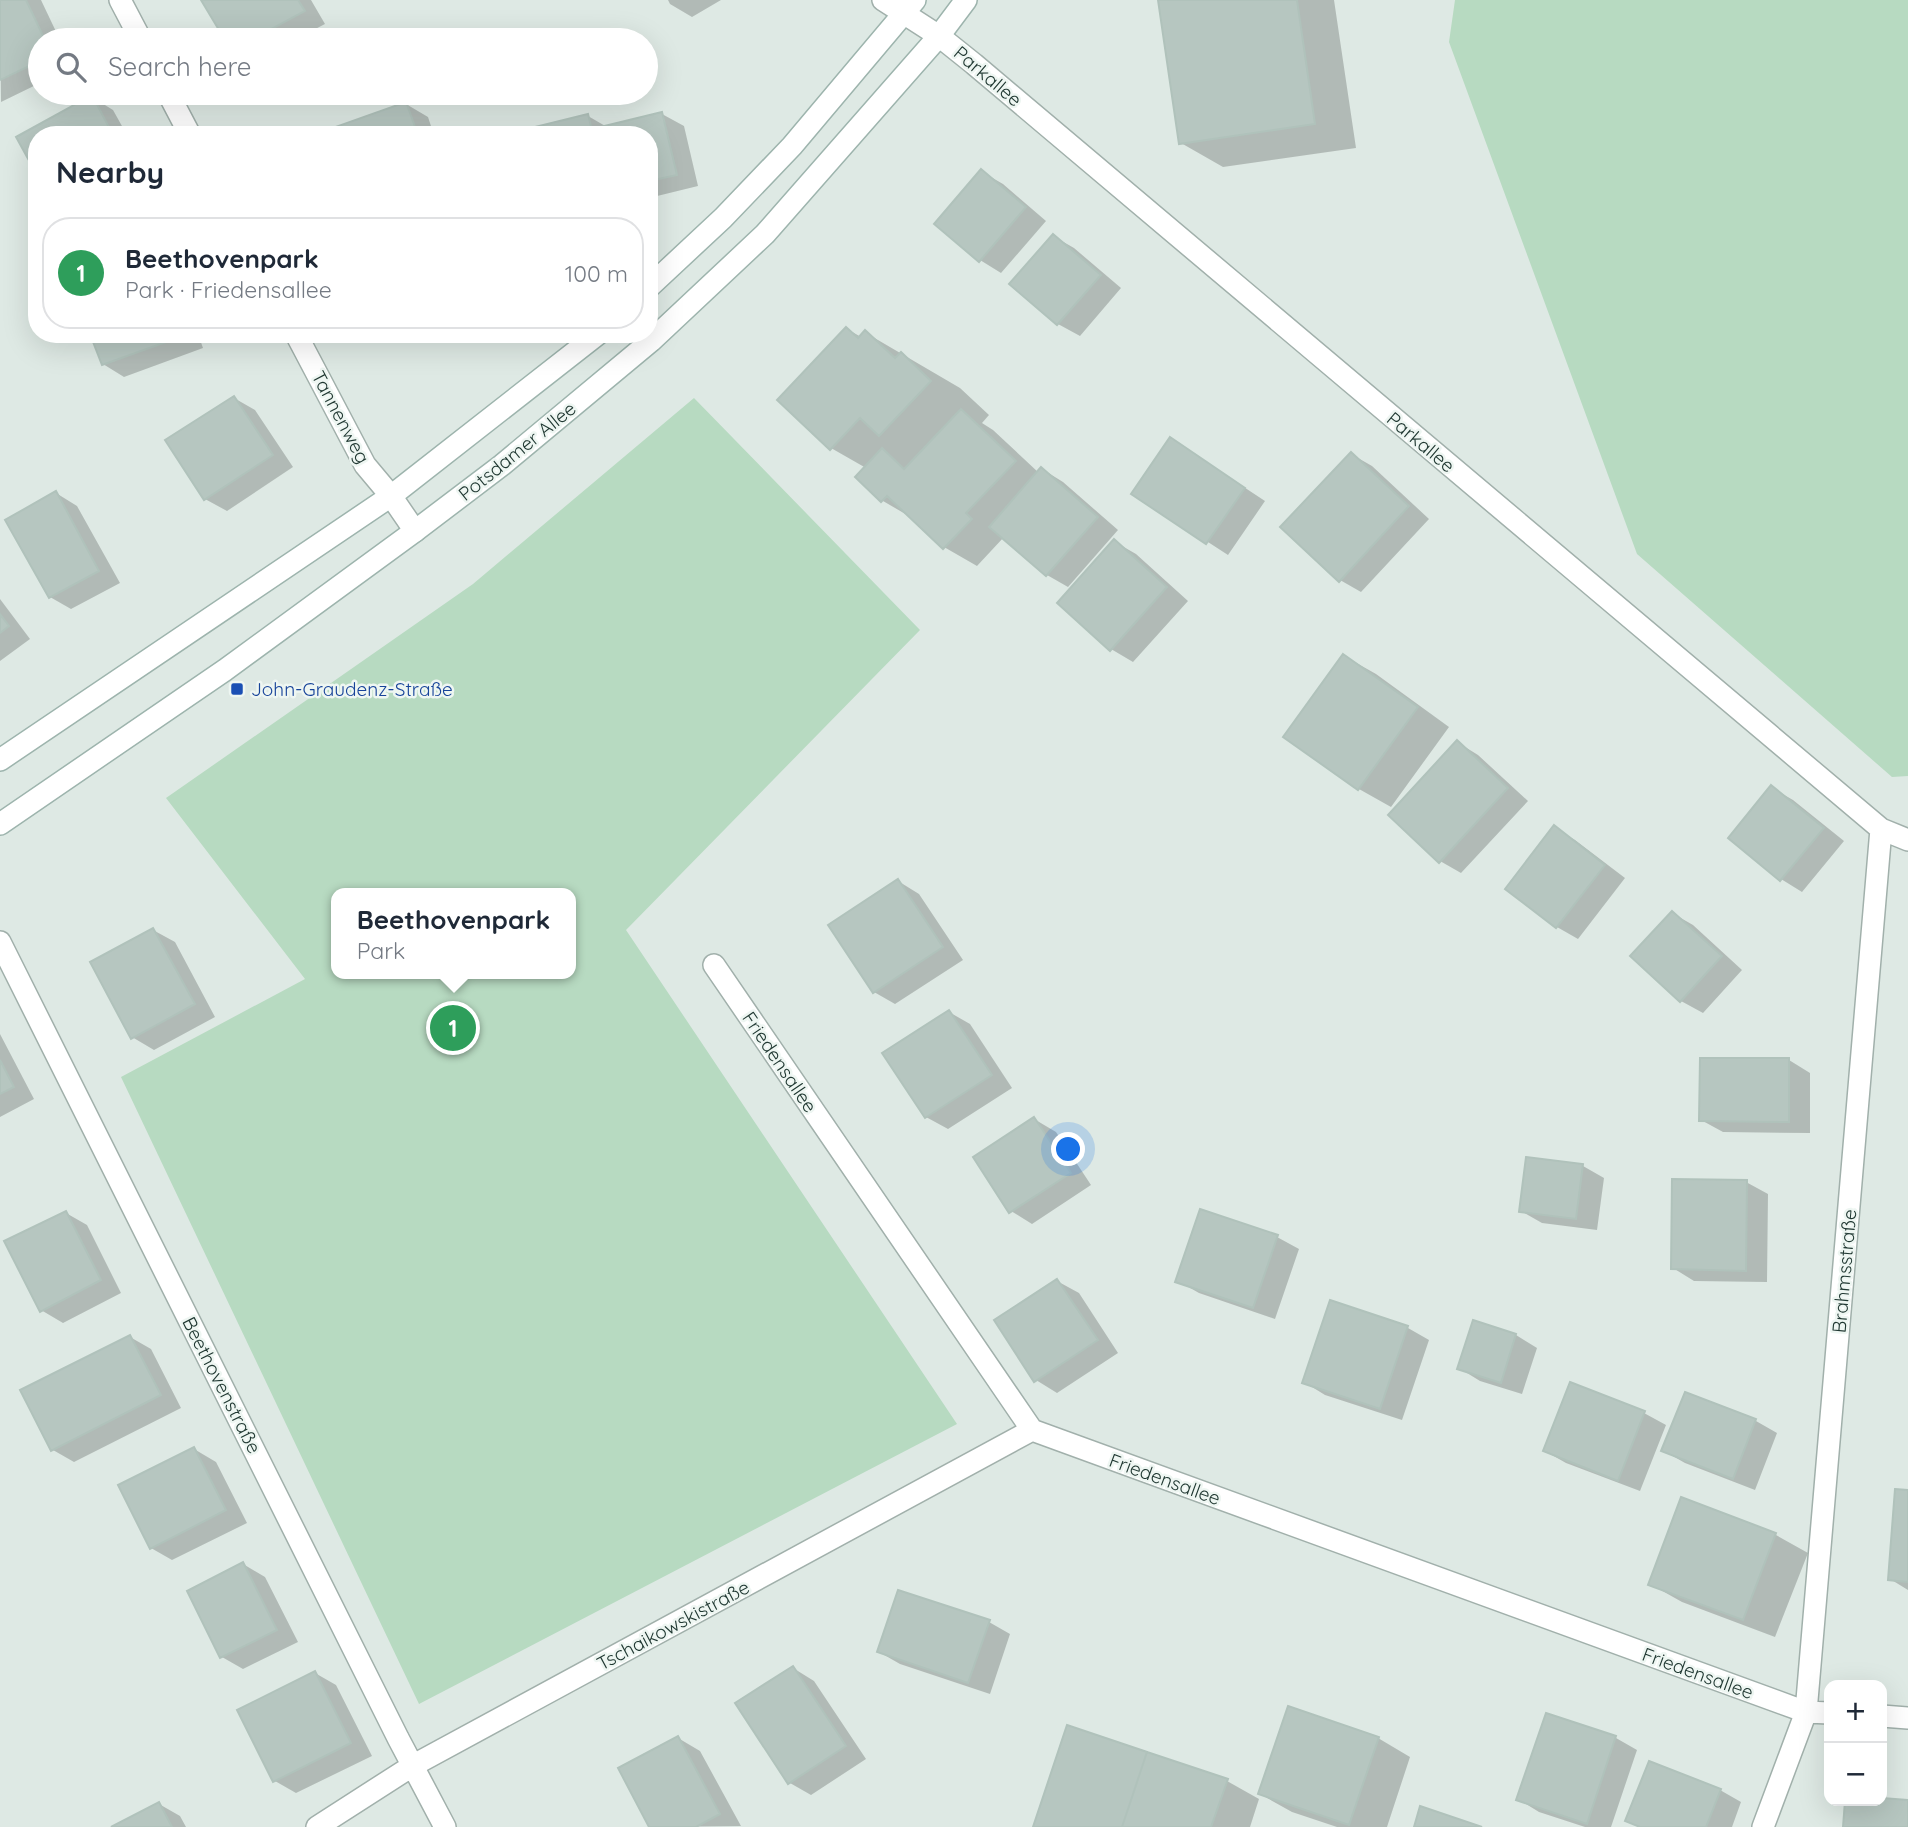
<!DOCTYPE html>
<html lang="en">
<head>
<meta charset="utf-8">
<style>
  :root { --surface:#fff; --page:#f2f2f3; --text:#1f2937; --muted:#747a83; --line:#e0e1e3; --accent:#0f766e }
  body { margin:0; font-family:Quicksand,sans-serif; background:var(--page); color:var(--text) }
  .controls { position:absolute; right:21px; bottom:21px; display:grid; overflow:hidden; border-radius:14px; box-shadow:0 7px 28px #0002 }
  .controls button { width:63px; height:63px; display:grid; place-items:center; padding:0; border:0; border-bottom:2px solid var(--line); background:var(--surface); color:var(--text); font:35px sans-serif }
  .you { position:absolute; left:1069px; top:1150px; width:24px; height:24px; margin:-18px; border:5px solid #fff; border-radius:50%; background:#1a73e8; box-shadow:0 0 0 10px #1a73e833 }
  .badge { display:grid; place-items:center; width:46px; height:46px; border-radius:50%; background:var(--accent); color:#fff; font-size:23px; font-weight:700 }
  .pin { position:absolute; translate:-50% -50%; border:4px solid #fff; box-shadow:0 2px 7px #0006 }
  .popup { position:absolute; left:331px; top:888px; width:245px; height:91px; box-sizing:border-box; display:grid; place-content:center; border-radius:14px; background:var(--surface); filter:drop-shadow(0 2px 5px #0005); font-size:23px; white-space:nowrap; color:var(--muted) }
  .popup b { font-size:26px; color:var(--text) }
  .popup::after { content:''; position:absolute; left:50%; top:100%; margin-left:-14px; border:14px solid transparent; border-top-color:var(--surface) }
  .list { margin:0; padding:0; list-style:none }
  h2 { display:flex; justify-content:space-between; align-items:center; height:91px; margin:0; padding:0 28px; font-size:30px }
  h2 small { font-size:23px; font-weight:400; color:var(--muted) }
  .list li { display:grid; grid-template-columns:46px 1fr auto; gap:21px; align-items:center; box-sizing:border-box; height:112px; margin:0 14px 14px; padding:0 14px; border:2px solid var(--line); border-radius:28px }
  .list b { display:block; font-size:26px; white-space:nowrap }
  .list p { margin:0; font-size:23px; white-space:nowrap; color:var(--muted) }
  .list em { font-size:23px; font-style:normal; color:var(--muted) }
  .icon { flex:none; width:38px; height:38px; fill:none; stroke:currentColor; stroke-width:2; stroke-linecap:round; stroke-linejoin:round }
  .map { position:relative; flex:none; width:1908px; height:1827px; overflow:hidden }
  .search { position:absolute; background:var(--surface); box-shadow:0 7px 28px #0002; left:28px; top:28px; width:630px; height:77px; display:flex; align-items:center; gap:18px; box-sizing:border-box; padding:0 24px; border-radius:38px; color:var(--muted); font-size:26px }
  .panel { position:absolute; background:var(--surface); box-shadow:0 7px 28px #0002; left:28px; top:126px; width:630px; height:217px; border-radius:28px }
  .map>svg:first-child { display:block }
  .green { fill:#b7dac1; fill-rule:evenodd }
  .shadow { fill:#0003 }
  .building { fill:#b6c6c0; stroke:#b0c2bb; stroke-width:2 }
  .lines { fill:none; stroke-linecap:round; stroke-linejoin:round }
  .street-casing { stroke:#a1b0ab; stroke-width:24 }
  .secondary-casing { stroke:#9db4ad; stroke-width:24 }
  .street { stroke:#fff; stroke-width:21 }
  .secondary { stroke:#fff; stroke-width:21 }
  .transit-dot { fill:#1a4fb4; stroke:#eef6f2; stroke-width:2.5 }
  .labels { text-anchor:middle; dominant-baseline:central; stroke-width:5; stroke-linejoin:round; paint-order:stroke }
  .street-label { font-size:19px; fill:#203832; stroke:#eef6f2 }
  .transit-label { font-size:19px; fill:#164399; stroke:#eef6f2; text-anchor:start }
</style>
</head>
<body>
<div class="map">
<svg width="1908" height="1827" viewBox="0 0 1908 1827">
  <rect width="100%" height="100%" fill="#dee9e4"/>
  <path class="green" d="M1455,0H1908V776L1892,777L1637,554L1449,42Z
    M694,398L920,630L626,930L957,1424L419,1704L121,1077L305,979L166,798L473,584ZM336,893H570V974H336Z"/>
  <path class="shadow" d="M0,0H41L60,40H40V83L1,102Z
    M203,0H311L325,24L294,40H227Z
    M668,0H721L692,17L670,4Z
    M1160,0H1334L1356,148L1223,167L1181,143Z
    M92,97L113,110L127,135H37L18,137Z
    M406,104L428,117L434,135H330Z
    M662,114L684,126L698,186L649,198V135H514L588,116L607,127Z
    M982,172L1003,184L1046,221L1001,273L980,260Z
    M1053,236L1074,248L1121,288L1080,336L1058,324L1012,284Z
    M847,329L861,337L866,333L960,388L989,415L982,423L993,430L1039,473L1042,469L1063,482L1118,530L1068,587L1047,575L1004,537L977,566L944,547L914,519L883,501L857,477L866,468L831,448Z
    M92,334H198L203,348L124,377L103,364Z
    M234,398L255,410L293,467L227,511L205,499Z
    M1171,439L1265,501L1228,555L1134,494Z
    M1351,454L1372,466L1429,519L1361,592L1340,580Z
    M56,493L77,506L120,583L71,609L50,597Z
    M1115,542L1136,554L1188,601L1133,662L1111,649Z
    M0,599L30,639L0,661Z
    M1344,656L1376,674L1449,727L1391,807L1359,789Z
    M1457,742L1478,755L1528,801L1461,873L1440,861Z
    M1772,788L1793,800L1844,841L1802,892L1781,879Z
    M1554,828L1575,840L1625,878L1578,939L1557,927Z
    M898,881L919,894L963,960L895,1004L874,992Z
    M1672,913L1693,925L1742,970L1703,1013L1681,1001L1632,956Z
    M153,930L175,942L215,1017L154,1050L132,1037Z
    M949,1012L970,1024L1012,1088L948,1129L926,1117Z
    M0,1034L34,1099L0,1117Z
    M1789,1060L1810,1073V1133L1723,1132L1701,1120Z
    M1034,1119L1056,1132L1091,1185L1032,1224L1011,1211Z
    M1528,1159L1583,1166L1604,1178L1597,1230L1542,1223L1521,1211Z
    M1746,1182L1768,1194L1767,1282L1694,1281L1673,1268Z
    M66,1213L87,1225L121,1293L63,1323L41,1310Z
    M1277,1237L1299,1249L1275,1319L1199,1293L1178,1281Z
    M1057,1281L1079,1293L1118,1353L1057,1393L1036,1380Z
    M1331,1302L1408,1328L1429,1340L1402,1420L1325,1395L1304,1382Z
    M1516,1335L1537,1348L1522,1394L1480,1381L1459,1368Z
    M130,1337L151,1349L181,1408L74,1462L53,1450Z
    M1686,1394L1756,1421L1777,1433L1755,1490L1685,1463L1664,1451Z
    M1644,1413L1666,1425L1640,1491L1566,1463L1545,1451Z
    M194,1449L216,1462L247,1523L172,1560L151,1548Z
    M1908,1491V1590L1890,1579Z
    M1682,1499L1776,1535L1808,1553L1775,1637L1682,1602L1650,1584Z
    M243,1564L265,1577L298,1642L243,1669L222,1657Z
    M989,1622L1010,1634L990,1694L900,1664L879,1652Z
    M793,1668L814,1681L866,1759L811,1795L790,1783Z
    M315,1673L336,1685L372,1756L296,1793L275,1781Z
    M1547,1715L1616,1738L1637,1750L1611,1827H1585L1539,1812L1518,1799Z
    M678,1738L700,1751L741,1826L651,1827Z
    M1378,1738L1410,1757L1387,1827H1337L1292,1812L1260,1794Z
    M1227,1781L1259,1799L1250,1827H1035Z
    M1720,1790L1741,1802L1732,1827H1639L1628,1821Z
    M159,1804L180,1816L186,1827H114Z"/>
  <path class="building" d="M0,0H26L45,40H40V61L0,80Z
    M201,0H298L305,11L251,40H225Z
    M1158,0H1297L1315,124L1179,144Z
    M92,95L113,135H37V175L16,137Z
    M406,102L418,135H329L327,130Z
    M662,112L677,175L649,181V135H593L592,129Z
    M588,114L593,135H512L511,133Z
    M981,169L1026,207L979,262L934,224Z
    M1053,234L1101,275L1057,325L1009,284Z
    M846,327L858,338L865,330L895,358L901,352L931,381L879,436L860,418L830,450L777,400Z
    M90,334H182L183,336L102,365Z
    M234,396L273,455L204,500L165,440Z
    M961,409L1016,461L966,513L972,519L943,549L887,496L881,502L855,477L882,448L904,469Z
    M1170,437L1245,488L1206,544L1131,494Z
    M1351,452L1409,506L1339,582L1280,527Z
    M1041,467L1098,517L1046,576L989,527Z
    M56,491L99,571L49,598L5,520Z
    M1114,539L1167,587L1110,651L1057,603Z
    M0,614L9,626L0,633Z
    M1343,654L1418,707L1358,790L1283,737Z
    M1457,740L1508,788L1439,863L1388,815Z
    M1771,785L1824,828L1780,881L1728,838Z
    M1554,825L1605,865L1556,928L1505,889Z
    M898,879L943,947L873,993L828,925Z
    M1672,911L1722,956L1680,1002L1630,956Z
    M153,928L195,1004L131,1039L90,962Z
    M949,1010L992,1075L925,1118L882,1053Z
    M1700,1058H1789V1122L1699,1121Z
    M0,1060L14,1087L0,1094Z
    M1034,1117L1071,1173L1009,1213L973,1157Z
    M1526,1157L1583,1164L1576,1219L1519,1212Z
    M1672,1179L1747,1180L1746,1271L1671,1269Z
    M1200,1209L1278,1235L1253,1308L1175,1282Z
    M66,1211L101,1280L40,1312L4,1241Z
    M1057,1279L1098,1340L1034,1382L994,1320Z
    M1330,1300L1408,1326L1380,1409L1302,1383Z
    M1473,1320L1516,1334L1501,1383L1457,1369Z
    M130,1335L161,1395L51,1451L20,1390Z
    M1570,1382L1645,1411L1618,1481L1543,1451Z
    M1685,1392L1756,1419L1733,1479L1661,1451Z
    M194,1447L226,1510L150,1549L118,1485Z
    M1895,1489L1908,1490V1582L1888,1580Z
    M1681,1497L1776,1533L1743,1620L1648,1585Z
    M243,1562L277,1630L220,1658L187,1591Z
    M898,1590L990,1620L968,1683L877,1652Z
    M793,1666L846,1746L788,1784L735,1703Z
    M315,1671L351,1743L273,1782L237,1710Z
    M1288,1706L1379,1737L1349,1825L1258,1794Z
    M1546,1713L1616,1736L1587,1824L1516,1800Z
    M1067,1725L1147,1752L1122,1827H1033Z
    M678,1736L720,1814L696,1827H649L618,1768Z
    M1147,1752L1228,1779L1211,1827H1122Z
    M1649,1761L1721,1789L1706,1827H1640L1625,1821Z
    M1882,1798L1908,1800V1827H1843L1845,1801H1882Z
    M159,1802L172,1827H111Z
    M1420,1806L1482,1827H1414Z"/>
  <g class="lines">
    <defs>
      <path id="street" d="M120,0L141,40
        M883,0L939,36L974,64L1881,829L1908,840
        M168,93L190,135
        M296,334L365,465L391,496L415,531
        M0,942L398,1738L445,1827
        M714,965L1032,1430L1806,1712L1829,1713
        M1882,1716L1908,1718
        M317,1827L412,1766L1032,1430
        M1763,1827L1806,1712L1881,829"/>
      <path id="secondary" d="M649,287L723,218L792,146L915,0
        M0,760L391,496L598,334
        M0,824L225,670L415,531L502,465L651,341L765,234L939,36L966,0"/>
    </defs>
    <use href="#street" class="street-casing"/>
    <use href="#secondary" class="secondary-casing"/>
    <use href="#street" class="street"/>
    <use href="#secondary" class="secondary"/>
  </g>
  <rect class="transit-dot" x="230" y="682" width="14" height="14" rx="3.5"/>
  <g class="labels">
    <g class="street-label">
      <text transform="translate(988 76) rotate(40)">Parkallee</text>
      <text transform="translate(341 417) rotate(62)">Tannenweg</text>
      <text transform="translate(1421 442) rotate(40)">Parkallee</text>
      <text transform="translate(517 451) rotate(-39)">Potsdamer Allee</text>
      <text transform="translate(780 1062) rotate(56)">Friedensallee</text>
      <text transform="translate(1844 1271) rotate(-85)">Brahmsstraße</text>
      <text transform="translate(222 1385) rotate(63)">Beethovenstraße</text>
      <text transform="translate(1165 1479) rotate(20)">Friedensallee</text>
      <text transform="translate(673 1625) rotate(-28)">Tschaikowskistraße</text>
      <text transform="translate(1698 1673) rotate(20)">Friedensallee</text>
    </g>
    <g class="transit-label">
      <text x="251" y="689">John-Graudenz-Straße</text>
    </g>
  </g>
</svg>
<div class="controls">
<button>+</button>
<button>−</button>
</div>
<div class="you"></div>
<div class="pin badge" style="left:453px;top:1028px;background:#2e9e5b">1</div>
<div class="popup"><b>Beethovenpark</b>Park</div>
<div class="search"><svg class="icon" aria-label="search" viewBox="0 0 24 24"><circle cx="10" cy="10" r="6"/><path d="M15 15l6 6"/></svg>Search here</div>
<section class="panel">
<h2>Nearby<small></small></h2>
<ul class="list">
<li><span class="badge" style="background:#2e9e5b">1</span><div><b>Beethovenpark</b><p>Park · Friedensallee</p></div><em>100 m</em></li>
</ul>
</section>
</div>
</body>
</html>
